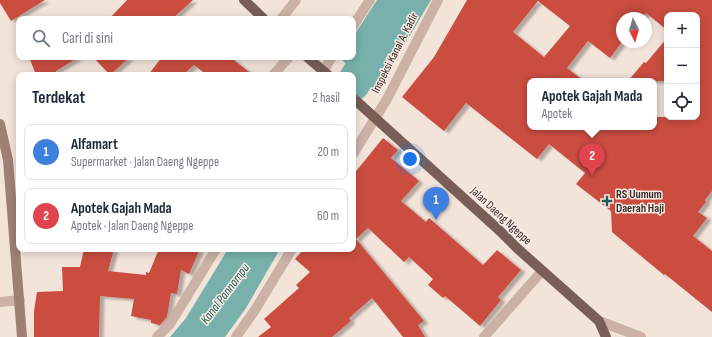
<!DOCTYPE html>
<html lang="id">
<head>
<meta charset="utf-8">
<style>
  :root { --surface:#fff; --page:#f2f2f3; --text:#1f2937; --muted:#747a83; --line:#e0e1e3; --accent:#0b8043 }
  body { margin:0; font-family:"Sofia Sans Condensed",sans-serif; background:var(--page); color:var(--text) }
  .controls { position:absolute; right:12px; top:12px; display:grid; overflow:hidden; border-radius:8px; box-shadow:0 2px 10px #0003 }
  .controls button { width:36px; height:36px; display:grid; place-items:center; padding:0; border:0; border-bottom:1px solid var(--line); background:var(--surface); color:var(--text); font:20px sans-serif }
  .compass { position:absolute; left:616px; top:12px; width:36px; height:36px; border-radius:50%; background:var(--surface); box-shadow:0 2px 10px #0003; rotate:175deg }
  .you { position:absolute; left:410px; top:159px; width:14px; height:14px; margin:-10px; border:3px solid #fff; border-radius:50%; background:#1a73e8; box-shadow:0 0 0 6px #1a73e833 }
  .badge { display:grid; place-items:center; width:26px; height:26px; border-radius:50%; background:var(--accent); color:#fff; font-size:13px; font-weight:700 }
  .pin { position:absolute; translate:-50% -33px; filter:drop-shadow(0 1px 2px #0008) }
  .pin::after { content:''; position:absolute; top:21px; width:14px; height:12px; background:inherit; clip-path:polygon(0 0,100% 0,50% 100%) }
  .popup { position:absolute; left:527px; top:78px; width:130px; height:52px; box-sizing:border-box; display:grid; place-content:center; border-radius:8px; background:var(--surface); filter:drop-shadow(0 1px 3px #0005); font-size:13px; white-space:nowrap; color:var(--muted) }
  .popup b { font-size:15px; color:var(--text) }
  .popup::after { content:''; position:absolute; left:50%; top:100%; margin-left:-8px; border:8px solid transparent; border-top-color:var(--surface) }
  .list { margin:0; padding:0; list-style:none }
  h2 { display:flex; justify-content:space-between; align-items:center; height:52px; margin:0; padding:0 16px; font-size:17px }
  h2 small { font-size:13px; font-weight:400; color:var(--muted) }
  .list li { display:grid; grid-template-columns:26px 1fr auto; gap:12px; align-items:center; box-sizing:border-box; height:56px; margin:0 8px 8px; padding:0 8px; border:1px solid var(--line); border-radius:8px }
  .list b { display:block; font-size:15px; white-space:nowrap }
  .list p { margin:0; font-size:13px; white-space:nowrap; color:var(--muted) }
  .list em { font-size:13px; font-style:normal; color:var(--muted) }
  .icon { flex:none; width:22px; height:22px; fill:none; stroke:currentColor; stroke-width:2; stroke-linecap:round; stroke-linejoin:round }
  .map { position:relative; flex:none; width:712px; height:337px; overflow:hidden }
  .search { position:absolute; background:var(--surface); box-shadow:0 2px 10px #0003; left:16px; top:16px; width:340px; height:44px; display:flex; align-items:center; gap:10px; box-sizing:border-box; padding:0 14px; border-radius:8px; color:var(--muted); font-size:15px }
  .panel { position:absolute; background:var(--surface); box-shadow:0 2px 10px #0003; left:16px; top:72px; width:340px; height:180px; border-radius:8px }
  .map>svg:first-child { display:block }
  .water { fill:#78b1ab }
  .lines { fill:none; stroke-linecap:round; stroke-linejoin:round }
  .river { stroke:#78b1ab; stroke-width:34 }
  .building { fill:#ca4e41; fill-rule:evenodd; filter:url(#shadow) }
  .minor { stroke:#cbb1a6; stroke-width:10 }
  .tertiary { stroke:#cbb1a6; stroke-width:10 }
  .secondary { stroke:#9f8077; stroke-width:10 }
  .primary { stroke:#795e58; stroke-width:10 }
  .poi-dot { fill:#1b5a55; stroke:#faeee7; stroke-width:1.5 }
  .labels { text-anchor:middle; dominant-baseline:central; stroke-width:3; stroke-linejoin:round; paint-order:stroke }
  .street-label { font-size:12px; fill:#372a27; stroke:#faeee7 }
  .poi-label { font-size:12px; font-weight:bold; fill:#372a27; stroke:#faeee7; text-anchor:start }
  .water-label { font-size:13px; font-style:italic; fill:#1b5a55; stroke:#faeee7 }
</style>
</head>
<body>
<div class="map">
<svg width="712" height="337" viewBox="0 0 712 337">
  <defs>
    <filter id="shadow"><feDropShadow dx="4.5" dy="2.5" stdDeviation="1" flood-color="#0004"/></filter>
  </defs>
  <rect width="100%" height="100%" fill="#f3e4da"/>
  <path class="water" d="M377,0H431L396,59L375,91L339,57H353V37Z
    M228,249H280L246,308L225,337H170L186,318Z"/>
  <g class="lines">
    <path class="river" d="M353,84L403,0"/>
  </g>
  <path class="building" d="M0,0H45L11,21L0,3Z
    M127,0H193L172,19H109Z
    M467,0H712V191L705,200L706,202L698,212L707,218L693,236L712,251V312L665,274L664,275L612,232L611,211L576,184L585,173L549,144L537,159L466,103L444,131L402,97L434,57ZM538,1L570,26L544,57L513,32ZM646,13L667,30V15H697V117H654V127H530V81H584L567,68L588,41L610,58L622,42V18H641Z
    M667,38V81H628L644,62L646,63Z
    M29,57H79L56,71L57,75H36Z
    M93,57H130L110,75Z
    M162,57H230L253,75H207L194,65L183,75H148Z
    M383,138L398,150L391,158L419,181L401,201L426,222L429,218L483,265L497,250L521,270L498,297L501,300L480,326L445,296L443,298L428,285L433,279L409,257L404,262L368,228L356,239L424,321L418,325L425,337H403L372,298L349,318L351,321L332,337H258L271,327L264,319L299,288L296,285L310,272L295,259L304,249H353V175Z
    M84,249H114L108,271L146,275V272L149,273L159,249H200L189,274L181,270L177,294L171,293L167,317L160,325L151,323V320L131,316L134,299L100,296L99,337H34V311L37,292L63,291L62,267H80Z"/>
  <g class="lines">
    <path class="minor" d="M281,19L296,0
      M353,26L370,0
      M273,75L289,57
      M321,75L332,57
      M353,154L387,99L438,0
      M0,302L20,300
      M157,337L170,324L216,249
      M236,337L255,310L292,249
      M484,337L542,271"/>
    <path class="tertiary" d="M599,321L641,337"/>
    <path class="secondary" d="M0,124L8,160L22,337"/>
    <path class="primary" d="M244,0L264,19
      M307,57L328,75
      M353,98L500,231L518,249L599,321L606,337"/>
  </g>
  <path class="poi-dot" d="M605 195h4v4h4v4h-4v4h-4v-4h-4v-4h4z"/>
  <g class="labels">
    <g class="street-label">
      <text transform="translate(395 53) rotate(-63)">Inspeksi Kanal A. Kadir</text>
      <text transform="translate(501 216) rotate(43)">Jalan Daeng Ngeppe</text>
    </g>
    <g class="poi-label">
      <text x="616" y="194">RS Uumum<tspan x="616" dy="14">Daerah Haji</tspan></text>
    </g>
    <g class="water-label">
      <text transform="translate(225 294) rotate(-53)">Kanal Pannampu</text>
    </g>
  </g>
</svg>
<div class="controls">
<button>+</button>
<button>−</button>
<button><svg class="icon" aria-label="locate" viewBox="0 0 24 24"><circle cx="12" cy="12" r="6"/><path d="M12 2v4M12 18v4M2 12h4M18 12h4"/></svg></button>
</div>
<svg class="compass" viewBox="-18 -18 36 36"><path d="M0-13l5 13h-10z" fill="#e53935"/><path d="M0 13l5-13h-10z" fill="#747a83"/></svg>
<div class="you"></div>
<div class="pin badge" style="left:436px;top:220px;background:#3f7fe0">1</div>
<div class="pin badge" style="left:592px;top:176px;background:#e0444e">2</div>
<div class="popup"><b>Apotek Gajah Mada</b>Apotek</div>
<div class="search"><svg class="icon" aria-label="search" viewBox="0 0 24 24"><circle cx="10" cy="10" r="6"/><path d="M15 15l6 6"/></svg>Cari di sini</div>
<section class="panel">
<h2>Terdekat<small>2 hasil</small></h2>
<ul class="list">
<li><span class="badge" style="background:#3f7fe0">1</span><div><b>Alfamart</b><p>Supermarket · Jalan Daeng Ngeppe</p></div><em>20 m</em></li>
<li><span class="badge" style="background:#e0444e">2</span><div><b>Apotek Gajah Mada</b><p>Apotek · Jalan Daeng Ngeppe</p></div><em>60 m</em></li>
</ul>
</section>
</div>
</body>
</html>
